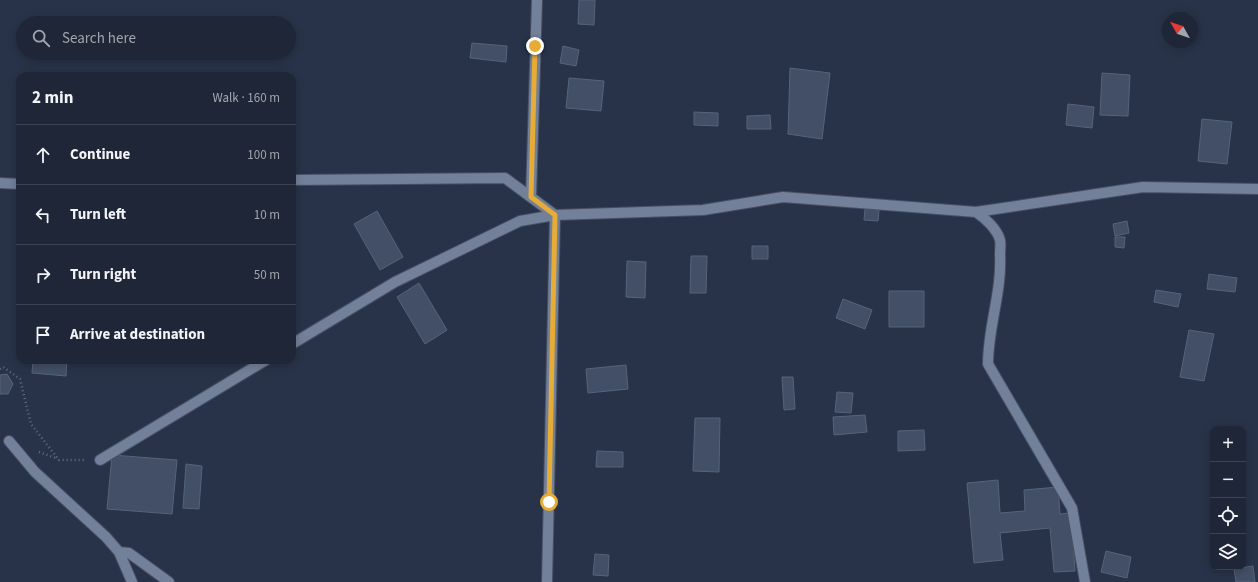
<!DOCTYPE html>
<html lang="en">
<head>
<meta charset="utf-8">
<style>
  :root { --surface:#1e2637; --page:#262e3f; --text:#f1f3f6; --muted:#a1a5ad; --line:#3c4352 }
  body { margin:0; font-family:"Source Sans 3",sans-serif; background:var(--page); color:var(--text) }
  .controls { position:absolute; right:12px; bottom:12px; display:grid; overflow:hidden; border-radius:8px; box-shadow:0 2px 10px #0003 }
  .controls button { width:36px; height:36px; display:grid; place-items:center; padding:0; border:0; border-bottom:1px solid var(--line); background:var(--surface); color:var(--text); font:20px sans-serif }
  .compass { position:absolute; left:1162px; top:12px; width:36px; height:36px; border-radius:50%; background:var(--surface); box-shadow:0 2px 10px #0003; rotate:310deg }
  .stop { position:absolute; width:12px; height:12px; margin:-9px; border:3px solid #e6ac36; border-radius:50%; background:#fff }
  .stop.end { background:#e6ac36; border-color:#fff; box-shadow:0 1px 4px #0008 }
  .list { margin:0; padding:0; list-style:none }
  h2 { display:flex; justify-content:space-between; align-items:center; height:52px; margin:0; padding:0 16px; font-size:17px }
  h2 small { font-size:13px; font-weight:400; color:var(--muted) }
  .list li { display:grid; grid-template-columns:26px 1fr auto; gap:12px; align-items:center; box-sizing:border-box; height:60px; padding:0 16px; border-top:1px solid var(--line) }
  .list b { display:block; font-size:15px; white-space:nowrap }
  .list em { font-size:13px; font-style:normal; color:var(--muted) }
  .icon { flex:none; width:22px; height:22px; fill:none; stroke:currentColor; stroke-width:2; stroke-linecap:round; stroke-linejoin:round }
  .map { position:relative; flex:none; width:1258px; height:582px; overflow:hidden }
  .search { position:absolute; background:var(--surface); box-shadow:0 2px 10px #0003; left:16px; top:16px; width:280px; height:44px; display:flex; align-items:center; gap:10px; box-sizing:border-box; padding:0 14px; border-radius:22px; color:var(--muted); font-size:15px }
  .panel { position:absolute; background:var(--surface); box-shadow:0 2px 10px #0003; left:16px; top:72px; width:280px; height:292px; border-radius:12px }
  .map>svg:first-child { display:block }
  .building { fill:#424f66; stroke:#56637b }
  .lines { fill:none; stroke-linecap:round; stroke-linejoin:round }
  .lane-casing { stroke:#465062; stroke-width:12 }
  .street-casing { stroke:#465062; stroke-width:12 }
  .path { stroke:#646d80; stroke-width:2.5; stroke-dasharray:1 3; stroke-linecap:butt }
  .lane { stroke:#728099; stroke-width:10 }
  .street { stroke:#728099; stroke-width:10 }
  .route { stroke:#e6ac36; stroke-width:5 }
</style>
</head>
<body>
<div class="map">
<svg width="1258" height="582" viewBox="0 0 1258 582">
  <rect width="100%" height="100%" fill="#283349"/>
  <path class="building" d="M579,0H595L594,25L578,24Z
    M472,43L507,46L506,62L470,58Z
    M563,46L579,50L576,66L560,63Z
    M790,68L830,73L822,139L788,134Z
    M1102,73L1130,75L1128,116L1100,115Z
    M569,78L604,81L601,111L566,108Z
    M1068,104L1094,107L1092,128L1066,125Z
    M694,112L718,113V126L694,125Z
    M770,115L771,129H747V116Z
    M1202,119L1232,122L1227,164L1198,161Z
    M865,209L879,210L878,221L864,220Z
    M377,211L403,257L380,270L354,224Z
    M1127,221L1129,233L1115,236L1113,224Z
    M1115,237H1125L1124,248L1115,247Z
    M752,246H768V259H752Z
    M691,256H707L706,293H690Z
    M627,261L646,262L645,298L626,297Z
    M1209,274L1237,278L1235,292L1207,289Z
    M419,283L447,330L425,344L397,297Z
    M1156,290L1181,294L1178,307L1154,302Z
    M889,291H924V327H889Z
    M843,299L872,310L865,329L836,318Z
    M1189,330L1214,334L1204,381L1180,377Z
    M33,360H67L66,376L32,373Z
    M626,365L628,389L588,393L586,369Z
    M7,374L13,384L8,394H0V375Z
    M782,377H793L795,409L784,410Z
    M837,392L853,393L851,413L835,412Z
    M865,415L867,432L834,435L833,417Z
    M695,418H720L719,472L693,471Z
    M924,430L925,450L898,451V431Z
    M597,451L623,452V467H596Z
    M112,455L177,460L172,514L107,509Z
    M186,464L202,466L199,509L183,508Z
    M998,480L1000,513L1025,511L1024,490L1058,487L1060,514L1071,513L1075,571L1054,572L1050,528L1000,533L1003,560L974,563L967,483Z
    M1106,551L1131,557L1127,578L1101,572Z
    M595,554L609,555L608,576L593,575Z
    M1253,566L1255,582H1236L1234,569Z"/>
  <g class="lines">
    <defs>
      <path id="lane" d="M9,441L35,472L106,537L119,552L132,582
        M119,552L129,553L169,582"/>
      <path id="street" d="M292,180L505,178L555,215L547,582
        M0,183L20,184
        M531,197L537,0
        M976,212C985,218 997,229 1000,240C1001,244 1000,250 1000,255C1002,292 988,327 988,364L1072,508L1085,582
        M292,344L395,282L520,221L555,215L703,210L783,197L976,212L1143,187L1258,189
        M100,460L266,360"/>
    </defs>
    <use href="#lane" class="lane-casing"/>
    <use href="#street" class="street-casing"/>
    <path class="path" d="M0,369L3,367L20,379L31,424L59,460H85
      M39,452L58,459"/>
    <use href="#lane" class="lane"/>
    <use href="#street" class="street"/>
  </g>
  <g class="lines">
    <path class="route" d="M535,46L531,197L555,215L549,502"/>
  </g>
</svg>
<div class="controls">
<button>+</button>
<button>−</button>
<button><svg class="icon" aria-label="locate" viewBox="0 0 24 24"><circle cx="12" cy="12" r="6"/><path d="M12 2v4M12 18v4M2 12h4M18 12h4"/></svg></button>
<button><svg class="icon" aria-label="layers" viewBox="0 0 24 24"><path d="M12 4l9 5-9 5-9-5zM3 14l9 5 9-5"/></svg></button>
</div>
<svg class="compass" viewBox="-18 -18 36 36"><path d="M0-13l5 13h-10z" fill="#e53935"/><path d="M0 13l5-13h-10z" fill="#a1a5ad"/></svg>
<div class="stop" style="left:549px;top:502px"></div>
<div class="stop end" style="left:535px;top:46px"></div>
<div class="search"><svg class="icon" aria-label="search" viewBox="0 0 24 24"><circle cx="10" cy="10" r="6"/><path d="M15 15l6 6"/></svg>Search here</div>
<section class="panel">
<h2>2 min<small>Walk · 160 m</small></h2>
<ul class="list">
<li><svg class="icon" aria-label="ahead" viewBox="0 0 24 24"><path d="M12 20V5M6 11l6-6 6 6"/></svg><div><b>Continue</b></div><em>100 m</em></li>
<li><svg class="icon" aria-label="left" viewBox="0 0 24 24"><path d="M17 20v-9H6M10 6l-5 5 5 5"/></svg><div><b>Turn left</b></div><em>10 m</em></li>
<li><svg class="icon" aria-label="right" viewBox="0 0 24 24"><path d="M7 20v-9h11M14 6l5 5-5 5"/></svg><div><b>Turn right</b></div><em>50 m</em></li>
<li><svg class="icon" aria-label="arrive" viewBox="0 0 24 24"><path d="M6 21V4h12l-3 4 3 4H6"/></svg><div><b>Arrive at destination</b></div></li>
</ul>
</section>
</div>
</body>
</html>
